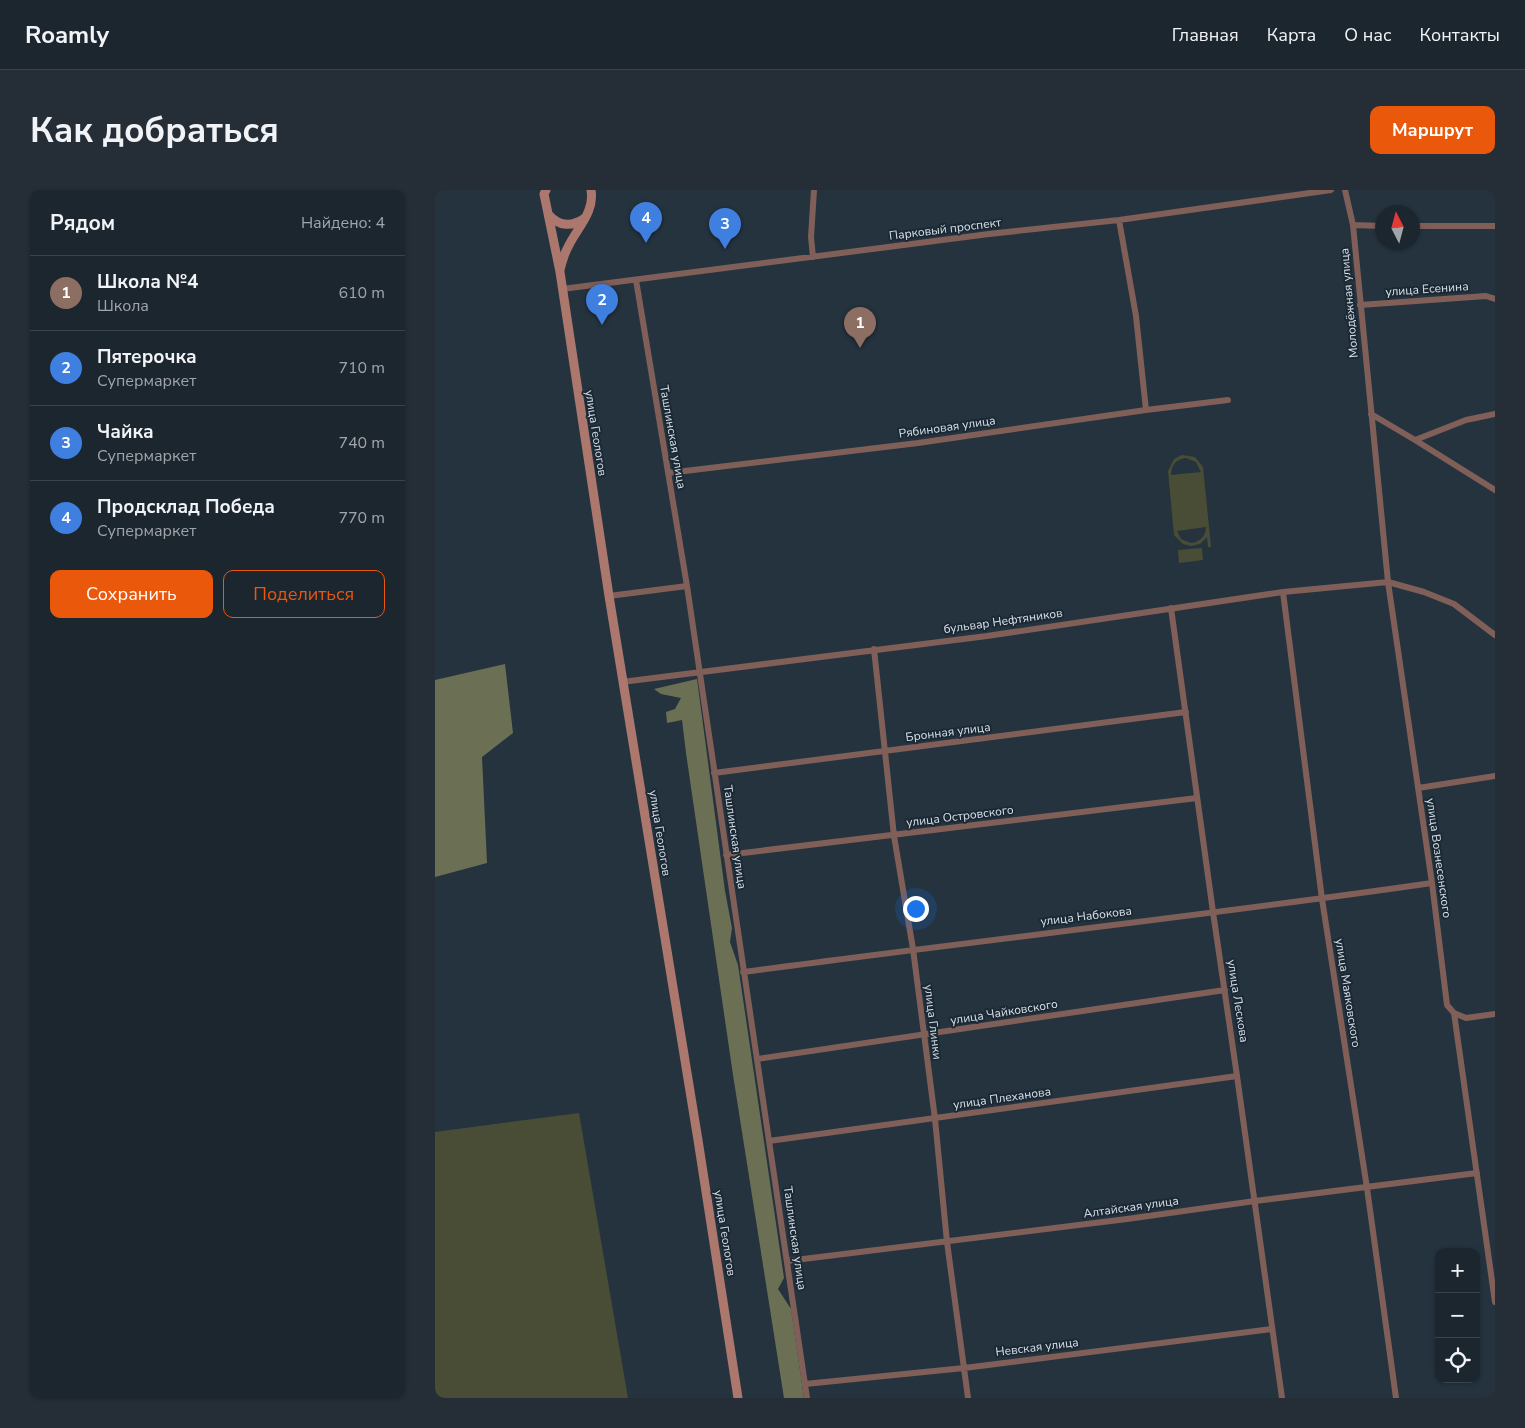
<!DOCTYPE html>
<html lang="ru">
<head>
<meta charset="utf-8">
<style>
  :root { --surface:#1c262f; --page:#252e37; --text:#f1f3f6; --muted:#a0a5aa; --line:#3a434b; --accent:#ea580c }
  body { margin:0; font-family:"Nunito Sans",sans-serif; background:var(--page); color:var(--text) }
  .controls { position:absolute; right:15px; bottom:15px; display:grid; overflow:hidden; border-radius:10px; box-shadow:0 1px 4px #0004 }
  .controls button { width:45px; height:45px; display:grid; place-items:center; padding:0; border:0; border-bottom:1px solid var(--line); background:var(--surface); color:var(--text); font:25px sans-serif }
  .compass { position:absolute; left:940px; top:15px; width:45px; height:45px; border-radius:50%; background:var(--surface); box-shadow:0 1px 4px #0004; rotate:354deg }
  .you { position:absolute; left:480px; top:718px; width:18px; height:18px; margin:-12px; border:4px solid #fff; border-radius:50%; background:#1a73e8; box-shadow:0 0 0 8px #1a73e833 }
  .badge { display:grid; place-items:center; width:32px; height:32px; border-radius:50%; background:var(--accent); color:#fff; font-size:16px; font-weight:700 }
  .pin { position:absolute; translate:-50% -41px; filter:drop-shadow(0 1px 2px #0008) }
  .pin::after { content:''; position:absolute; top:26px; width:18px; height:15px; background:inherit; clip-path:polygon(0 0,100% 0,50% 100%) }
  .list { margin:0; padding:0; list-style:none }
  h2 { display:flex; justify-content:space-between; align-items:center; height:65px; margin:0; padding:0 20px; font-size:21px }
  h2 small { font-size:16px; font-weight:400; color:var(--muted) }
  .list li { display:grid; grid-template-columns:32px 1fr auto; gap:15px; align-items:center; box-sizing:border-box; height:75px; padding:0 20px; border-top:1px solid var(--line) }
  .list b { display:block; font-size:19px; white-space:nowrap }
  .list p { margin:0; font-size:16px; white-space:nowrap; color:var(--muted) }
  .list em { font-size:16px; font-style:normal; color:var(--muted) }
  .actions { display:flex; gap:10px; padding:15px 20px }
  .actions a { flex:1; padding:11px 0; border:1px solid var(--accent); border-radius:10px; text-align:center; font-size:18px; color:var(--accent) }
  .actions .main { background:var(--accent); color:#fff }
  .icon { flex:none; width:28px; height:28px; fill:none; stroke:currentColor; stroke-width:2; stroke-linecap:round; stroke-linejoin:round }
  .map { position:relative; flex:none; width:1060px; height:1208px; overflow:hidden; border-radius:10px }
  header { display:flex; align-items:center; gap:30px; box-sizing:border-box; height:70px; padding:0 25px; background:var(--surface); border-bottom:1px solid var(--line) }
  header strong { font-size:24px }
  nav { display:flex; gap:28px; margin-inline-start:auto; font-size:18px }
  .intro { display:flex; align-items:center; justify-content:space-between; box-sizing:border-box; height:120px; padding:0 30px }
  h1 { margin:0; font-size:35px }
  .button { padding:12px 22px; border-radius:10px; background:var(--accent); color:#fff; font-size:18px; font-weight:700 }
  main { display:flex; gap:30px; padding:0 30px }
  aside { flex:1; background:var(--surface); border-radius:10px; box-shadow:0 1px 4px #0004 }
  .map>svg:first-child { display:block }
  .green { fill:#494d36; fill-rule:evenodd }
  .forest { fill:#6b7055 }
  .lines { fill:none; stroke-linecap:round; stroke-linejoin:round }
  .minor { stroke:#805f58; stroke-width:6 }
  .secondary { stroke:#ac776c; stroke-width:9 }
  .labels { text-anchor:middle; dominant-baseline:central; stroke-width:4; stroke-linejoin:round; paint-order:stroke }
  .street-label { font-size:12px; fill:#d8e0e8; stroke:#1b2935 }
</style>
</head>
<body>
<header>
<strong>Roamly</strong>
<nav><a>Главная</a><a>Карта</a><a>О нас</a><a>Контакты</a></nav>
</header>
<div class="intro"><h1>Как добраться</h1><a class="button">Маршрут</a></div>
<main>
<aside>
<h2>Рядом<small>Найдено: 4</small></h2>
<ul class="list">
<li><span class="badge" style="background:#8d6e63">1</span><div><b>Школа №4</b><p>Школа</p></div><em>610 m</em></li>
<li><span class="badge" style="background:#3f7fe0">2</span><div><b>Пятерочка</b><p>Супермаркет</p></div><em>710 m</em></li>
<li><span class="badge" style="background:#3f7fe0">3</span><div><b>Чайка</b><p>Супермаркет</p></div><em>740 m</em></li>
<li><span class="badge" style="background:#3f7fe0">4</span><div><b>Продсклад Победа</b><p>Супермаркет</p></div><em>770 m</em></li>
</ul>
<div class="actions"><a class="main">Сохранить</a><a>Поделиться</a></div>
</aside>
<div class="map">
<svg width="1060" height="1208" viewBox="0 0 1060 1208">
  <rect width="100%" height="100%" fill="#25333f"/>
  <path class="green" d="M747,265L760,267L768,277L776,357H773L772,347L765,354L756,356L748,354L739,345L733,281L739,269ZM751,268L761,272L766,282L736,285C736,275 741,269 751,268ZM771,337C771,346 765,352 756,353L746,349L742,341Z
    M767,358L768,370L744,373L743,360Z
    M144,923L193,1208H0V942Z"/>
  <path class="forest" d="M70,474L78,543L47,567L52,673L0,687V490Z
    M262,489L290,701L297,738L295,752L303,775L349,1088L343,1099L356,1119L369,1208H349L298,885L251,563L247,530L232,533L231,522L240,519L246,508L226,504L219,499Z"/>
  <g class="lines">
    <path class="minor" d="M910,0L918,35L953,392L997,693L1012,815L1019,823L1060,1112
      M684,30L701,126L711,220
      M918,35L948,36
      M978,36H1060
      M378,67L376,47L379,0
      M201,90L252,396L372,1208
      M127,99L554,44L684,30L896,0
      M925,115L1051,106L1060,109
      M936,224L980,250L1031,230L1060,224
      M980,250L1060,300
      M233,283L483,253L711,220L793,210
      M848,402L887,709L932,998L961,1208
      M174,406L252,396
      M736,418L778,722L802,886L847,1208
      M439,459L459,646L478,759L500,929L512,1052L533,1208
      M187,492L552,446L848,402L953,392L989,402L1019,414L1060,445
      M279,583L751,522
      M983,598L1060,586
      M291,665L762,608
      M308,782C538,751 768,726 997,693
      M1019,823L1031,828L1060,824
      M322,869L790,800
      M334,951L802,886
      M352,1071L692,1029L820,1011L1042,983
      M370,1194L529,1178L837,1139"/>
    <path class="secondary" d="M111,0L109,4L125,82L174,406L263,950L303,1208
      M113,24C124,37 137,37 150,28
      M125,80C127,72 129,64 133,57C142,38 160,22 156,0"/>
  </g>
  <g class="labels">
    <g class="street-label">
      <text transform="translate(510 39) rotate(-7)">Парковый проспект</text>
      <text transform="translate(992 99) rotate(-4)">улица Есенина</text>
      <text transform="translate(914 113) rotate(-95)">Молодёжная улица</text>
      <text transform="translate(512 237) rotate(-8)">Рябиновая улица</text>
      <text transform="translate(161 243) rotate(81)">улица Геологов</text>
      <text transform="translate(238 247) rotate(80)">Ташлинская улица</text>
      <text transform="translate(568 431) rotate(-8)">бульвар Нефтяников</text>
      <text transform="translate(513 542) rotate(-7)">Бронная улица</text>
      <text transform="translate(525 626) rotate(-7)">улица Островского</text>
      <text transform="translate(225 643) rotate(81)">улица Геологов</text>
      <text transform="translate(300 647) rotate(82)">Ташлинская улица</text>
      <text transform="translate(1004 668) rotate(82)">улица Вознесенского</text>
      <text transform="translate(651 726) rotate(-7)">улица Набокова</text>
      <text transform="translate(913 803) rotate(81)">улица Маяковского</text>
      <text transform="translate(803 811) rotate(81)">улица Лескова</text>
      <text transform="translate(569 822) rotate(-9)">улица Чайковского</text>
      <text transform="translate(498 832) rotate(83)">улица Глинки</text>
      <text transform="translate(567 908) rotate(-8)">улица Плеханова</text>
      <text transform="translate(696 1017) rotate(-8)">Алтайская улица</text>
      <text transform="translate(290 1043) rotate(81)">улица Геологов</text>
      <text transform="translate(360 1048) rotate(82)">Ташлинская улица</text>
      <text transform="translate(602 1157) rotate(-7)">Невская улица</text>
    </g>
  </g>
</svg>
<div class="controls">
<button>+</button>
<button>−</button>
<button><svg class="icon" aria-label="locate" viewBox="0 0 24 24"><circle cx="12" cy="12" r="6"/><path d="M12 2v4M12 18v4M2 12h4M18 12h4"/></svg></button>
</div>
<svg class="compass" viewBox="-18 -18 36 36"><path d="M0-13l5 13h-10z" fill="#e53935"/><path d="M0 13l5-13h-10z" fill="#a0a5aa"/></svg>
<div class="you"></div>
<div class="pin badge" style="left:425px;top:158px;background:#8d6e63">1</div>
<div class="pin badge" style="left:167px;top:135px;background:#3f7fe0">2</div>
<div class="pin badge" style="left:290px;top:59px;background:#3f7fe0">3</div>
<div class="pin badge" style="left:211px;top:53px;background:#3f7fe0">4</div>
</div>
</main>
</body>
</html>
